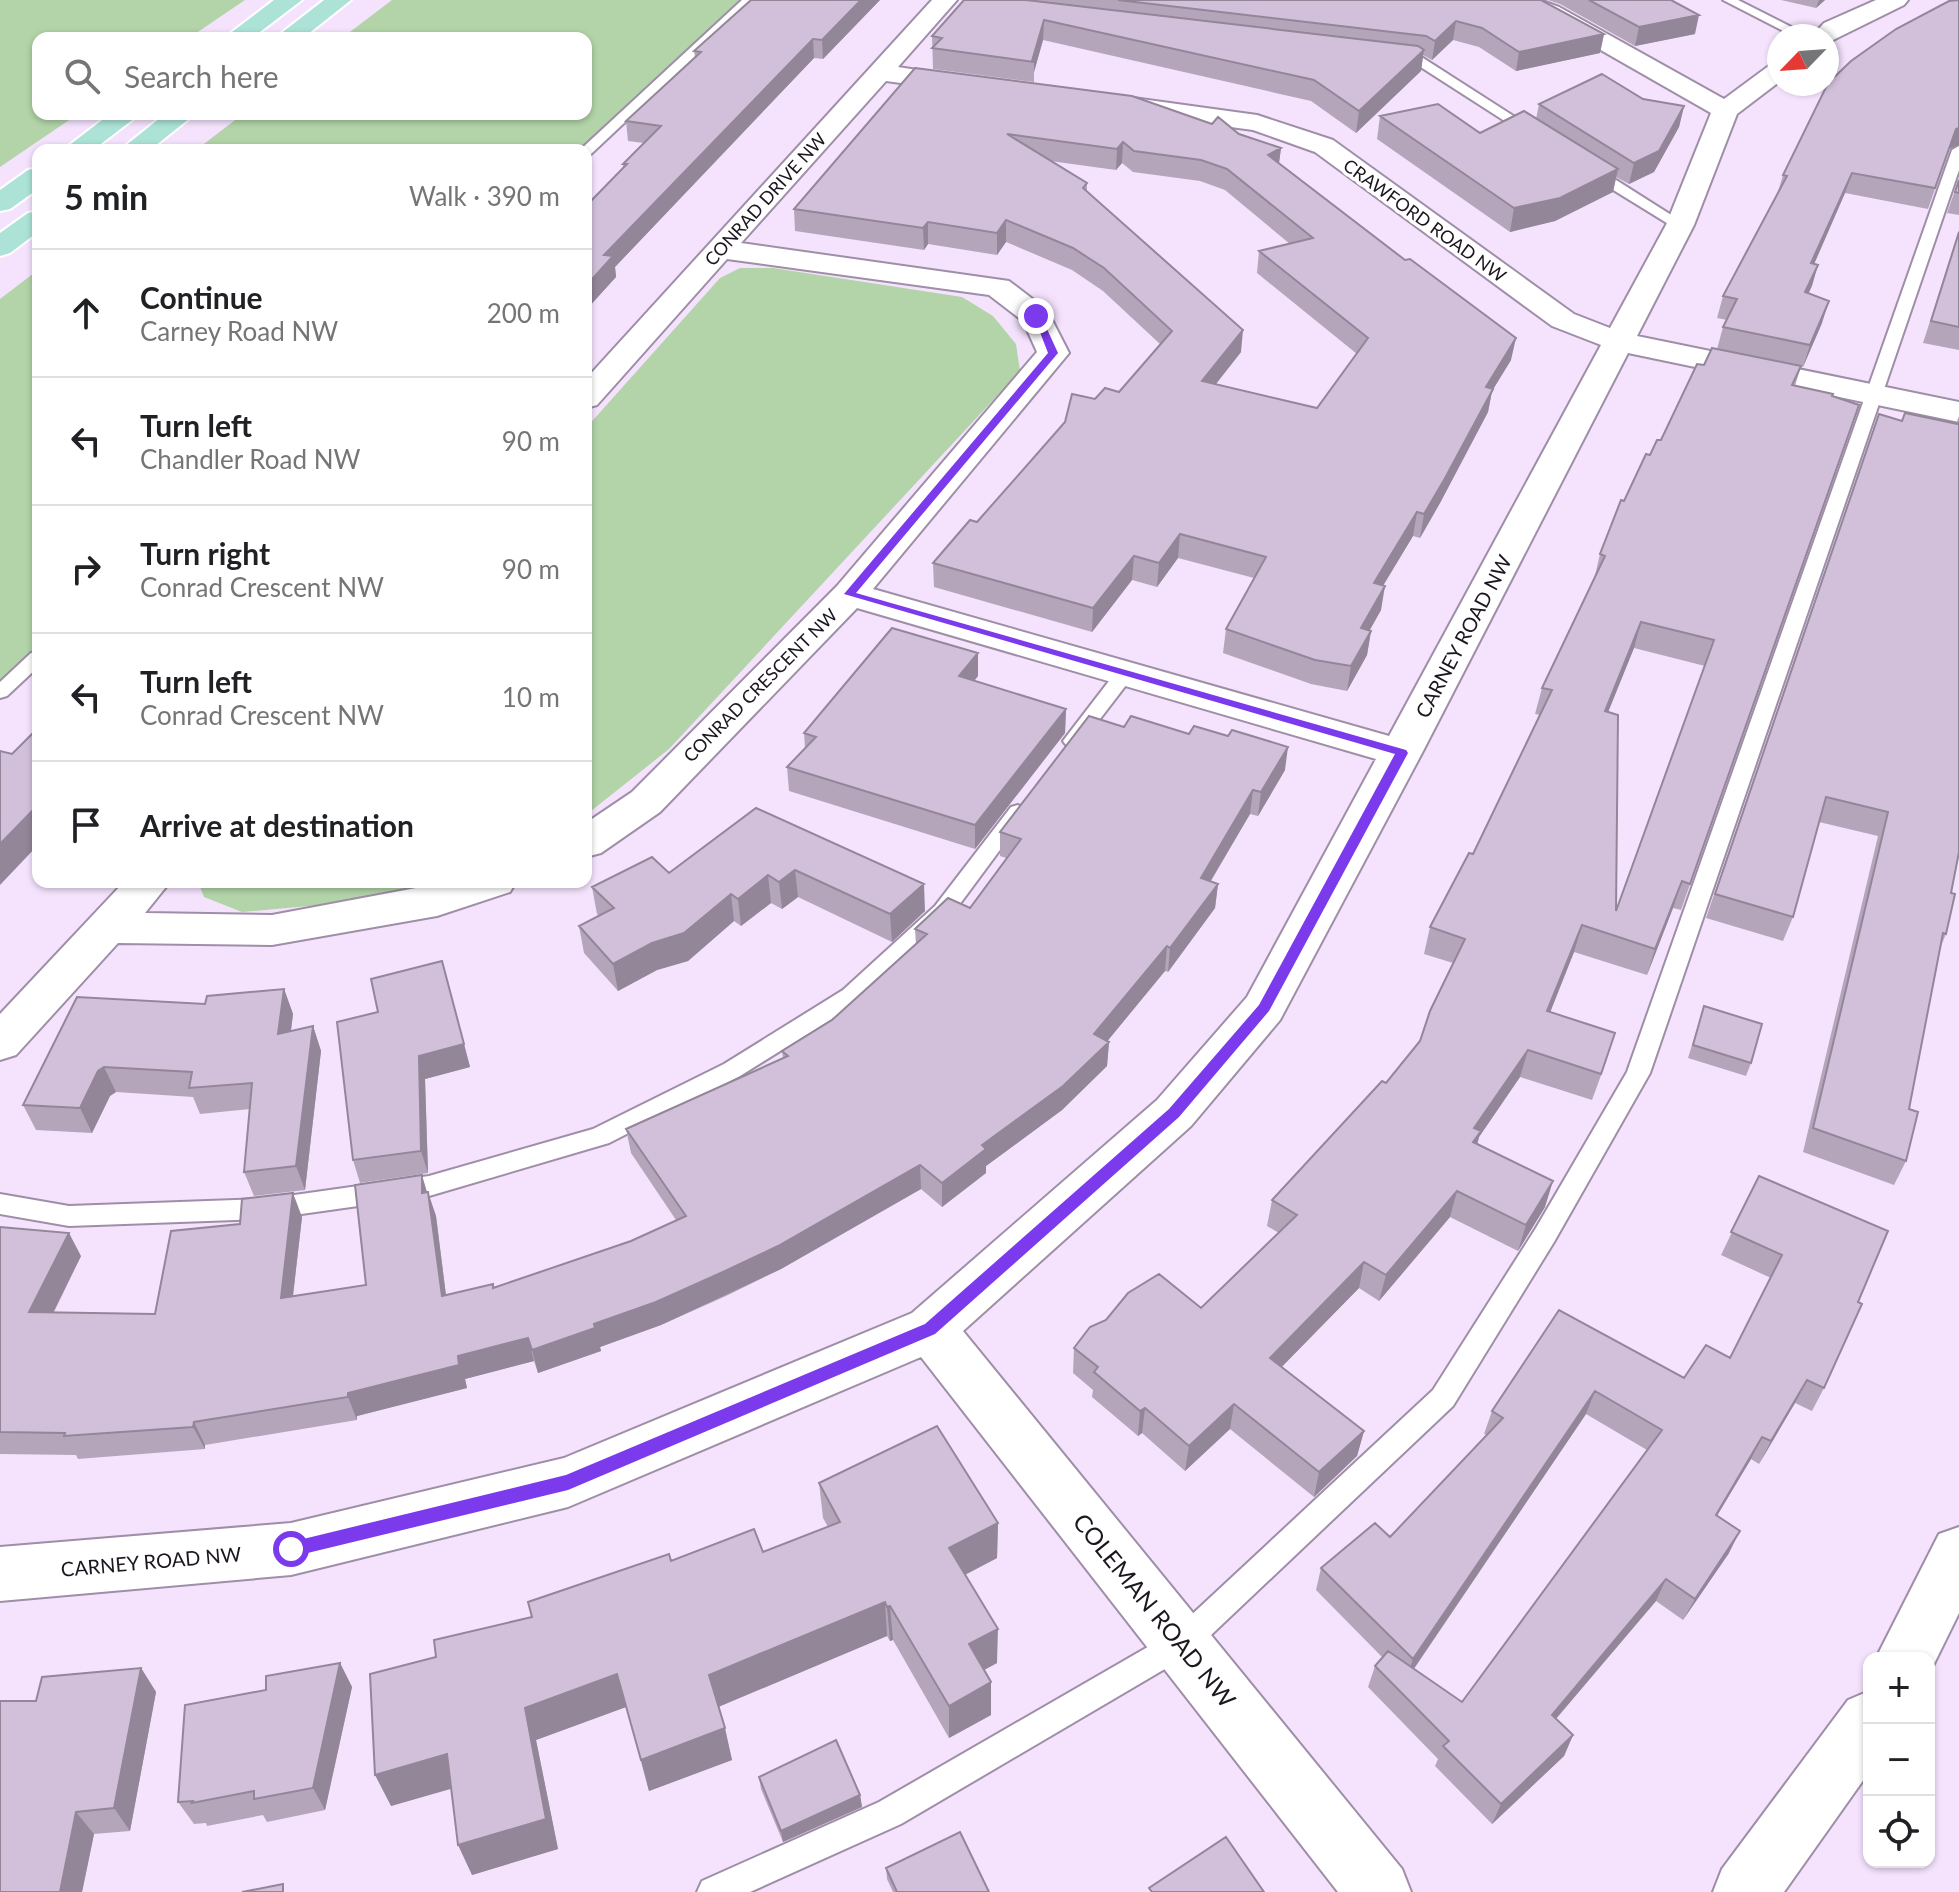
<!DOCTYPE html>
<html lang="en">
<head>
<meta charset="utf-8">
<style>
  :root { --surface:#fff; --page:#f6f6f6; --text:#202124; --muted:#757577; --line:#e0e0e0 }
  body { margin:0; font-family:Lato,sans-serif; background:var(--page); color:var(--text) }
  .controls { position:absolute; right:24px; bottom:24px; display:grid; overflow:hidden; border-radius:16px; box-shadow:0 2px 6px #0004 }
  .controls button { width:72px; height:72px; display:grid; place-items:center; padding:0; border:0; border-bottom:2px solid var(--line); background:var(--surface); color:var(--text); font:40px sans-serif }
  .compass { position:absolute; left:1767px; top:24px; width:72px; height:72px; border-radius:50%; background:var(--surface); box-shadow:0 2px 6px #0004; rotate:245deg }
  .stop { position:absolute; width:24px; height:24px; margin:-18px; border:6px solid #7c3aed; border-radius:50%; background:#fff }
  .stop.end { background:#7c3aed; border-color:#fff; box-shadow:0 2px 8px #0008 }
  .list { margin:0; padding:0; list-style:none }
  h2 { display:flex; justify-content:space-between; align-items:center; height:104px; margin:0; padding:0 32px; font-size:34px }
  h2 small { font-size:26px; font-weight:400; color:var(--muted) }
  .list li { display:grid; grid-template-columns:52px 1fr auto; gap:24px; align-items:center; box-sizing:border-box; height:128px; padding:0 32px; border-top:2px solid var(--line) }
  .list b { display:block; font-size:30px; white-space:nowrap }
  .list p { margin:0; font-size:26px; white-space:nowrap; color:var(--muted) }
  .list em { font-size:26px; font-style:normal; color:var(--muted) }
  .icon { flex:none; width:44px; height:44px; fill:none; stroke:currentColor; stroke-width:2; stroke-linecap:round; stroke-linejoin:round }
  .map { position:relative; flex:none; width:1959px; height:1892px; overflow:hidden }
  .search { position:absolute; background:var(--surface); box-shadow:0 2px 6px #0004; left:32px; top:32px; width:560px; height:88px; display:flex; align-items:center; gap:20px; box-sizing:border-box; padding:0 28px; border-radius:16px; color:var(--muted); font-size:30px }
  .panel { position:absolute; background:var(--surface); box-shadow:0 2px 6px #0004; left:32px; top:144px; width:560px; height:744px; border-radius:16px }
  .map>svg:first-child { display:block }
  .green { fill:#b2d4a8 }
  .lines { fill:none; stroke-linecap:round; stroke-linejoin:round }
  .lane-casing { stroke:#9f8ea7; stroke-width:4 }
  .street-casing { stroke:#9f8ea7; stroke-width:4 }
  .secondary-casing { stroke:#9f8ea7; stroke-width:4 }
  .primary-casing { stroke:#fff; stroke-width:4 }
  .lane { fill:#fff; fill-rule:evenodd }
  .street { fill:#fff; fill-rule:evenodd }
  .secondary { fill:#fff; fill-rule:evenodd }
  .primary { fill:#ade3d7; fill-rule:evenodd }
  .wall { fill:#b5a5bb; fill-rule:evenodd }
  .shaded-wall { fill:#938699 }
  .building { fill:#d2c0da; stroke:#938699; stroke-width:2; fill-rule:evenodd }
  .route { fill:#7c3aed }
  .labels { text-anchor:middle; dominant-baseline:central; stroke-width:7; stroke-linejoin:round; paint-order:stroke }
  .far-street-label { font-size:18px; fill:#1c161f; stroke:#fff }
  .street-label { font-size:20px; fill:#1c161f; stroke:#fff }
  .near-street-label { font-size:24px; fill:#1c161f; stroke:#fff }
</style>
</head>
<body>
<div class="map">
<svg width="1959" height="1892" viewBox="0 0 1959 1892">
  <rect width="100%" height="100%" fill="#f5e3fe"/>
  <path class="green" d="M0,0H245L189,38H38V114H78L0,167Z
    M392,0H741L578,150H196L243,114H586V38H342Z
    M740,268H773L962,297L993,316L1016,344L1020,371L669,749L586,815V428L720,278Z
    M38,270V648L0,683V299Z
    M198,882H432L363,901L242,912L204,897Z"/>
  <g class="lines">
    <defs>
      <path id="lane" d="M742,0H755L591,154L586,155V150H580Z
        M1723,0H1738L1809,36H1793Z
        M1392,54L1423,58L1540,133L1528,136L1416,64L1388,61L1386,58Z
        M1959,146V170L1650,1073L1554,1242L1453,1406L1192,1653L901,1824L750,1892H697L702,1881L879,1802L1172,1633L1433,1390L1536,1228L1627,1072L1952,150Z
        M1589,165L1594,166L1687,225L1685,228H1675L1584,172V166Z
        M38,651V667L7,696L0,698V682L31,653Z
        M1126,666L1136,672L1133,676L1080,745H1066L1063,741L1066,737L1119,668Z
        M1018,805L1028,812L951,916L859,1002L740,1076L609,1143L429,1196L266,1219L69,1226L0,1214V1194L69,1206L266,1199L429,1176L593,1129L724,1064L843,990L935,906L1011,807Z"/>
      <path id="street" d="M932,0H957L898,67L976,79L980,84L976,89L967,92L886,81L741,243L1009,281L1047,310L1069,353L873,589L1389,736L1601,345L1552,326L1315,152L1253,130L1119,112L1110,109L1106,104L1110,99L1119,96L1257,115L1333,140L1574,314L1610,328L1666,225L1711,113L1543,17L1509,5L1505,0H1540L1559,7L1724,99L1770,65L1779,62V82L1737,114L1694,225L1637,336L1959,402V422L1628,353L1422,753L1280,1020L1191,1126L963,1331L1402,1869L1411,1892H1338L921,1357L568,1507L291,1575L0,1601V1547L291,1523L564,1458L912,1313L1157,1100L1247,997L1376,759L857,608L660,812L601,853L586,857V823L632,792L837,586L1037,352L1023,321L989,295L727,259L597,405L586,408V379Z
        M1876,0H1908L1904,5L1827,43V36H1812L1824,23Z
        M124,882H170L145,913L272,915L448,882H516L510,892L437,916L272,945L118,943L16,1055L0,1060V1014Z"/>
      <path id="secondary" d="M1959,1527V1613L1929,1674V1658H1876L1939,1534Z
        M1869,1691V1772L1784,1892H1713L1722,1869L1848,1700Z"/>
      <path id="primary" d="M274,0H302L252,38H224Z
        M324,0H351L303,38H275Z
        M110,114H140L93,150H63Z
        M165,114H195L150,150H120Z
        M38,168V189L10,209L0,211V190L28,170Z
        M38,211V232L10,253L0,256V233L28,213Z"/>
    </defs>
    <use href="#lane" class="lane-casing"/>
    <use href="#street" class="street-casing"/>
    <use href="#secondary" class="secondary-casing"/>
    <use href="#primary" class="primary-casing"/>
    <use href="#lane" class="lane"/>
    <use href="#street" class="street"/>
    <use href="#secondary" class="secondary"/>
    <use href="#primary" class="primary"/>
  </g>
  <path class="wall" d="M880,0L823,59L814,58L615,267L616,277L586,310V206L623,168V164L644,143L628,141L626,121L695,57L694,51Z
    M964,0H1541L1604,34L1600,53L1516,71L1479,47L1453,40L1432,60L1423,55L1421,71L1356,133L1311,101L1043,40L1034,72V82L933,69L932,36Z
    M1548,0H1671L1695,34L1635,46L1560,4Z
    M1781,0H1825L1816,8Z
    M1959,0V145L1949,149L1928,209L1845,193L1814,264L1818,265L1808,293L1822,323L1803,367L1801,366L1795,386L1859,405L1681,910L1673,908L1647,975L1574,952L1550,1012L1607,1059L1592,1100L1520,1077L1479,1137L1477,1144L1545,1207L1518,1251L1450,1217L1379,1301L1359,1288L1281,1367L1364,1431L1357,1456L1314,1497L1230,1429L1185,1471L1142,1433L1138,1436L1092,1397L1093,1390L1073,1373L1074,1348L1201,1308L1279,1233L1267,1226L1272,1200L1386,1083L1420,1041L1453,963L1424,954L1430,927L1473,854L1540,715L1535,714L1542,688L1594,580L1600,554L1624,501L1650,455L1661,440L1704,365L1717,349L1723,327L1727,320L1717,318L1723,296L1777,195L1783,175ZM1634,648L1705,666L1616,911L1608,712Z
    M915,68L1239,134L1281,148L1279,164L1511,360L1492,391L1488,412L1440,503L1420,538L1413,536L1383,586L1381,610L1370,630L1371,631L1367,655L1347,691L1311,684L1223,653L1226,629L1254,578L1178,558L1157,587L1132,580L1092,632L934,587L933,563L977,522L1095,399L1119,392L1160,344L1103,291L1072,270L1006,242L997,255L928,244L924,250L795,231L794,209ZM1050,161L1116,170L1122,163L1133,172L1200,181L1225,190L1290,244L1259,251L1257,273L1357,354L1317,408L1216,384L1241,352L1087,191V183Z
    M1643,99L1684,106L1679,127L1654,172L1629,184L1616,177L1613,192L1555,221L1510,232L1377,139L1380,116L1480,133L1536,119L1539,104Z
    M1959,179V215L1947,213Z
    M1959,230V350L1923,343Z
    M1879,414L1902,421L1956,424L1959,416V852L1951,893L1946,934L1940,948L1909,1109L1906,1161L1894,1185L1803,1152L1878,836L1819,822L1793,917L1783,941L1706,918Z
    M978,676L974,681L1066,709L1065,733L975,849L789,791L787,767L805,748L804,733Z
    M1124,727L1285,770L1258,816L1250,814L1211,881L1218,884L1215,908L1168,972L1165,971L1107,1041L1109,1042L1107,1066L1062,1110L986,1166V1173L942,1207L921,1189L781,1269L726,1296L661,1325L600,1347L601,1351L538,1373L534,1361L465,1379L467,1388L357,1416V1420L205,1445V1449L78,1459L76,1455L0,1454V1227L81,1256L54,1312L155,1314L302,1217L293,1296L366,1285L427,1192L436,1216L446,1295L494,1288L631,1241L676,1220L631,1153L626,1129L783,1058L782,1051L832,1020L916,945L915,929L970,908L1006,858L1000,856V832Z
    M756,808L925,911L892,942L798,897L782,909L771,903L741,926L734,921L688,961L657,970L618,991L584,953L579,926L599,916L597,914L592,887L669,873Z
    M442,961L470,1067L425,1079L428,1173L360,1183L353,1160L378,1012Z
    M284,989L293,1014L291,1031L313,1026L321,1051L305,1190L254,1196L244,1172L250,1109L200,1114L193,1097L116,1092L110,1096L92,1133L36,1130L23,1105L205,1004Z
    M1704,1006L1751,1063L1746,1076L1688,1058Z
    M1759,1176L1858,1302L1824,1388L1812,1411L1795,1403L1759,1464L1751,1459L1717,1516L1729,1553L1683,1620L1656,1601L1556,1719L1573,1735L1564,1756L1492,1824L1435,1766L1438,1759L1368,1687L1375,1666L1382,1657L1316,1590L1321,1568L1390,1537L1487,1435L1484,1434L1492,1411L1559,1310L1684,1378L1730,1358L1771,1278L1721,1255ZM1586,1414L1647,1450L1462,1702L1414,1669Z
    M819,1483L998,1523L997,1558L965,1575L997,1663L984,1670L991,1715L949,1738L893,1640L890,1641L887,1636L719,1706L732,1760L649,1791L626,1707L536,1740L558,1849L472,1875L451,1788L391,1806L436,1657L532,1617L671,1561L763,1552L828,1527L823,1518Z
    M340,1663L352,1687L325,1810L267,1822L263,1815L207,1826L206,1823L194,1824L178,1802L266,1690Z
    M141,1668L156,1692L130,1831L94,1834L82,1892H0L36,1701Z
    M759,1777L860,1795L862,1807L783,1842L761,1789Z
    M886,1868L989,1892H893L887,1879Z"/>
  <path class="shaded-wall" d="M861,0H880L823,59L822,40Z
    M1819,0H1825L1816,8Z
    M1699,15L1695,34L1635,46L1639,27Z
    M1044,20L1043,40L1034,72V62L1032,61Z
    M1456,21L1453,40L1432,60L1435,41Z
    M1604,34L1600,53L1516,71L1519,52Z
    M813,39L814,58L615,267L616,277L586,310V286L604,255Z
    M1424,50L1421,71L1356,133L1359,111Z
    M1684,106L1679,127L1654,172L1629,184L1634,163Z
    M1959,128V145L1949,149L1928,209L1956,129Z
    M1123,142L1122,163L1116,170L1117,149Z
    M1281,148L1278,169L1268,155Z
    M1618,169L1613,192L1555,221L1510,232L1514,208Z
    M1852,173L1845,193L1805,285L1811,263Z
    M1006,220V242L997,255V233Z
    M928,222V244L924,250L923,228Z
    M1818,265L1812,286L1799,314L1805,292Z
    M1829,301L1822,323L1803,367L1810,345Z
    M1243,330L1241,352L1200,404L1202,381Z
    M1516,338L1511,360L1492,391L1488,412L1440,503L1420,538L1424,514L1486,387Z
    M1417,512L1413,536L1370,607L1374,583Z
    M1180,534L1178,558L1157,587L1159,563Z
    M1134,556L1132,580L1092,632L1093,608Z
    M1385,586L1381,610L1357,652L1361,628Z
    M1641,622L1634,648L1598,737L1605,711Z
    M1371,631L1367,655L1347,691L1351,666Z
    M978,653V676L959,700V676Z
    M1066,709L1065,733L975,849V825Z
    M1288,747L1285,770L1258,816L1261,792Z
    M1253,790L1250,814L1198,902L1201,878Z
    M38,805V845L0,885V844Z
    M795,870L798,897L782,909L779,882Z
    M768,875L771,903L741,926L738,899Z
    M1682,881L1673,908L1647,975L1655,949Z
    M924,884L925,911L892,942L890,914Z
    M1218,884L1215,908L1168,972L1170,948Z
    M731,894L734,921L688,961L657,970L618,991L613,964Z
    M1582,925L1574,952L1540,1038L1547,1011Z
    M1167,946L1165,971L1096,1055L1109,1042L1107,1066L1062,1110L986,1166V1173L942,1207V1183L1094,1034Z
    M284,989L293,1014L287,1059L278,1034Z
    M313,1026L321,1051L305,1190L296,1166Z
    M464,1044L470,1067L425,1079L428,1173L421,1151L419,1056Z
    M1528,1050L1520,1077L1479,1137L1474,1157V1128Z
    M104,1067L116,1092L110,1096L92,1133L80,1108L98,1071Z
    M920,1165L921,1189L781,1269L661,1325L600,1347L601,1351L538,1373L532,1350Z
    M422,1175L429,1199L422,1193Z
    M1553,1181L1545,1207L1518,1251L1526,1225Z
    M1457,1191L1450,1217L1379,1301L1386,1275Z
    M428,1192L436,1216L449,1320L442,1296Z
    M293,1193L302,1217L290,1321L281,1298Z
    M69,1233L81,1256L42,1335L29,1312Z
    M1364,1262L1359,1288L1265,1384L1270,1358Z
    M528,1338L534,1361L465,1379L467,1388L357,1416V1420L348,1397V1393L458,1356Z
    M1807,1380L1795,1403L1759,1464L1771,1441Z
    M1595,1391L1586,1414L1406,1680L1413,1659Z
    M1234,1404L1230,1429L1185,1471L1189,1446Z
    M1145,1408L1142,1433L1138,1436L1140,1411Z
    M194,1422L205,1445V1449L193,1427Z
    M1364,1431L1357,1456L1314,1497L1319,1472Z
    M1762,1437L1751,1459L1704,1537L1716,1515Z
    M998,1523L997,1558L949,1583V1548Z
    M1740,1531L1729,1553L1683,1620L1695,1599Z
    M1666,1579L1656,1601L1542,1735L1552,1715Z
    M885,1602L887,1636L716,1708L709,1675Z
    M890,1606L893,1640L890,1641L887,1607Z
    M998,1629L997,1663L969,1678V1644Z
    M340,1663L352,1687L325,1810L313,1788Z
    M141,1668L156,1692L130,1831L114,1808Z
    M617,1674L626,1707L536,1740L558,1849L472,1875L458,1845L525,1708Z
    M991,1682V1715L949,1738V1706Z
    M725,1728L732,1760L649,1791L641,1760Z
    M1573,1735L1564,1756L1492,1824L1501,1804Z
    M447,1754L461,1786L391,1806L375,1775Z
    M860,1795L862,1807L783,1842L781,1831Z
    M76,1812L94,1834L82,1892H60Z"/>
  <path class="building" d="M751,0H861L822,40L813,39L604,255L613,256L586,286V206L627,164H623L661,126L626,121L701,52L694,51Z
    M964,0H1026L1418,46L1424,50L1359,111L1314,80L1044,20L1032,61L1034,62L932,48L942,38L932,36Z
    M1118,0H1541L1604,34L1519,52L1482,28L1456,21L1435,41L1426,36Z
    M1589,0H1671L1699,15L1639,27Z
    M1959,0V128L1956,129L1935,188L1852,173L1811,263L1818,265L1805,292L1829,301L1810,345L1723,327L1737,299L1723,296L1787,176L1783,175L1828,83L1851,61L1896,29L1949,1Z
    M915,68L1132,96L1212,124L1218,117L1239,134L1281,148L1268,155L1405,260L1410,259L1516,338L1486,387L1493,389L1444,480L1424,514L1417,512L1374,583L1385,586L1361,628L1371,631L1351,666L1315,660L1226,629L1266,557L1180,534L1159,563L1134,556L1093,608L933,563L970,520L977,522L1065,422L1072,394L1095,399L1105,388L1119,392L1172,331L1104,268L1073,248L1006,220L997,233L928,222L923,228L794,209ZM1007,134L1117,149L1123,142L1134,151L1201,160L1227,169L1313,238L1259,251L1368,338L1317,408L1202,381L1243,330L1083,188L1087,183Z
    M1602,74L1643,99L1684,106L1659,151L1634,163L1539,104Z
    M1438,104L1480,133L1524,111L1618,169L1560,198L1514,208L1380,116Z
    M1959,180V193L1955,192Z
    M1959,232V327L1931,321Z
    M1712,348L1801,366L1792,385L1833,394L1832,396L1859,405L1690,884L1682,881L1655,949L1582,925L1547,1011L1615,1033L1601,1074L1528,1050L1474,1128L1481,1131L1473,1142L1553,1181L1526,1225L1457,1191L1386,1275L1364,1262L1270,1358L1364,1431L1319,1472L1234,1404L1189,1446L1145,1408L1140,1411L1094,1372L1098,1367L1074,1348L1090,1327L1106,1320L1128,1293L1159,1274L1201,1308L1297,1215L1272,1200L1382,1081L1386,1083L1420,1041L1430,1011L1465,939L1430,927L1469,853L1473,854L1552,690L1542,688L1605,556L1600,554L1621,500L1624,501L1646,454L1650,455L1657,440H1661L1697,364L1704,365ZM1641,622L1714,640L1616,911L1618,715L1605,711Z
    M1905,413L1958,424L1959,422V852L1951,893L1955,894L1946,934L1943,933L1909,1109L1918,1112L1906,1161L1813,1128L1888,812L1826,797L1793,917L1715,894L1879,414L1902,421Z
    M892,628L978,653L959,676L1066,709L975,825L787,767L816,737L804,733Z
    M1089,716L1124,727L1131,716L1189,734L1194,726L1228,736L1232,730L1288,747L1261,792L1253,790L1201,878L1218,884L1170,948L1167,946L1094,1034L1109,1042L1063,1086L982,1145L986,1149L942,1183L920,1165L778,1246L723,1272L656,1302L594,1324L595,1328L532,1350L528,1338L458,1356L459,1365L348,1393V1397L194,1422L193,1427L64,1436L65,1433L0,1432V1227L69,1233L29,1312L155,1314L171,1231L240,1224L242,1199L293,1193L281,1298L366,1285L355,1185L422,1175V1193L428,1192L442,1296L493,1284V1288L631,1241L686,1216L626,1129L788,1056L782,1051L832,1020L927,934L915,929L948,898L970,908L1021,839L1000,832Z
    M38,728V805L0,844V751L12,754Z
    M756,808L924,884L890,914L795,870L779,882L768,875L738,899L731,894L684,933L652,943L613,964L579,926L614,908L592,887L652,857L669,873Z
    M442,961L464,1044L419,1056L421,1151L353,1160L337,1022L378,1012L371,979Z
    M284,989L278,1034L313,1026L296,1166L244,1172L252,1083L189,1088L192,1072L104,1067L98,1071L80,1108L23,1105L77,997L205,1004L207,996Z
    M1704,1006L1762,1024L1751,1063L1693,1045Z
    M1759,1176L1888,1231L1858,1302L1862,1304L1824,1388L1807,1380L1771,1441L1762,1437L1716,1515L1740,1531L1695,1599L1666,1579L1552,1715L1573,1735L1501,1804L1443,1746L1449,1741L1375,1666L1388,1651L1462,1702L1662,1430L1595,1391L1413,1659L1321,1568L1375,1523L1390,1537L1503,1418L1492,1411L1559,1310L1684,1378L1706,1345L1730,1358L1782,1255L1731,1232Z
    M937,1426L998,1523L949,1548L998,1629L969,1644L991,1682L949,1706L890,1606L887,1607L885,1602L709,1675L725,1728L641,1760L617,1674L525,1708L546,1819L458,1845L447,1754L375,1775L370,1674L436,1657L434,1640L532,1617L528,1602L669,1554L671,1561L754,1529L763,1552L840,1522L819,1483Z
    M340,1663L313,1788L254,1799V1791L192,1803L193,1801L178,1802L185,1705L266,1690V1676Z
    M141,1668L114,1808L76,1812L60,1892H0V1701H36L42,1677Z
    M836,1740L860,1795L781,1831L759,1777Z
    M960,1832L989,1892H897L886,1868Z
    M1226,1837L1264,1892H1152L1149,1888Z
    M283,1884V1892H242Z"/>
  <path class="route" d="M1033,314L1041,316L1058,353L856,593L1406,750L1408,753L1269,1011L1179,1117L935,1334L568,1490L291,1557L285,1555L283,1549L291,1542L566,1475L925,1324L1169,1109L1259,1005L1395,754L844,594L1048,353Z"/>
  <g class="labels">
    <g class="far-street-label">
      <text transform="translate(765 199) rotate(-48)">CONRAD DRIVE NW</text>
      <text transform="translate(1425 220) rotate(36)">CRAWFORD ROAD NW</text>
      <text transform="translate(760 685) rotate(-45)">CONRAD CRESCENT NW</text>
    </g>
    <g class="street-label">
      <text transform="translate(1463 636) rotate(-62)">CARNEY ROAD NW</text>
      <text transform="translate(151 1561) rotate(-5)">CARNEY ROAD NW</text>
    </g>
    <g class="near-street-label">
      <text transform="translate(1155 1610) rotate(51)">COLEMAN ROAD NW</text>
    </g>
  </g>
</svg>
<div class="controls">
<button>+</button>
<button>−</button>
<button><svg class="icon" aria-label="locate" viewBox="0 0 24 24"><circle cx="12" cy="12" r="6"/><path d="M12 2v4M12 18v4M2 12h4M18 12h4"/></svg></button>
</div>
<svg class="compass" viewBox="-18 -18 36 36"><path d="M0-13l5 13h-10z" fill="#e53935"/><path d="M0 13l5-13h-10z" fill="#757577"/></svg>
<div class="stop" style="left:291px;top:1549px"></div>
<div class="stop end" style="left:1036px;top:316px"></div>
<div class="search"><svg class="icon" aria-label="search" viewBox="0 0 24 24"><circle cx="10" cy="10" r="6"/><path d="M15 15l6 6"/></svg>Search here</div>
<section class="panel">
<h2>5 min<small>Walk · 390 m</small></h2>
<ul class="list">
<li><svg class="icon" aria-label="ahead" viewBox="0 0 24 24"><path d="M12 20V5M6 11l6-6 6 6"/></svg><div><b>Continue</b><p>Carney Road NW</p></div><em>200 m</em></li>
<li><svg class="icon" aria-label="left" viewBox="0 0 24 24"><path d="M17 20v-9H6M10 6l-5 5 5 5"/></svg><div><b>Turn left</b><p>Chandler Road NW</p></div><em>90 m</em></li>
<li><svg class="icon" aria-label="right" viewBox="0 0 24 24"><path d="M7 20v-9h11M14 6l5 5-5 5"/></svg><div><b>Turn right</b><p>Conrad Crescent NW</p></div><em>90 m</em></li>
<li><svg class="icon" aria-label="left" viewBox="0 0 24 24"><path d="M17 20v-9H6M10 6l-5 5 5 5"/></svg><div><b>Turn left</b><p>Conrad Crescent NW</p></div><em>10 m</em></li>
<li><svg class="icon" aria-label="arrive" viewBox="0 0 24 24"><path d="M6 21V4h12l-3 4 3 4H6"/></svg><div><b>Arrive at destination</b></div></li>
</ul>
</section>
</div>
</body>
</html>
